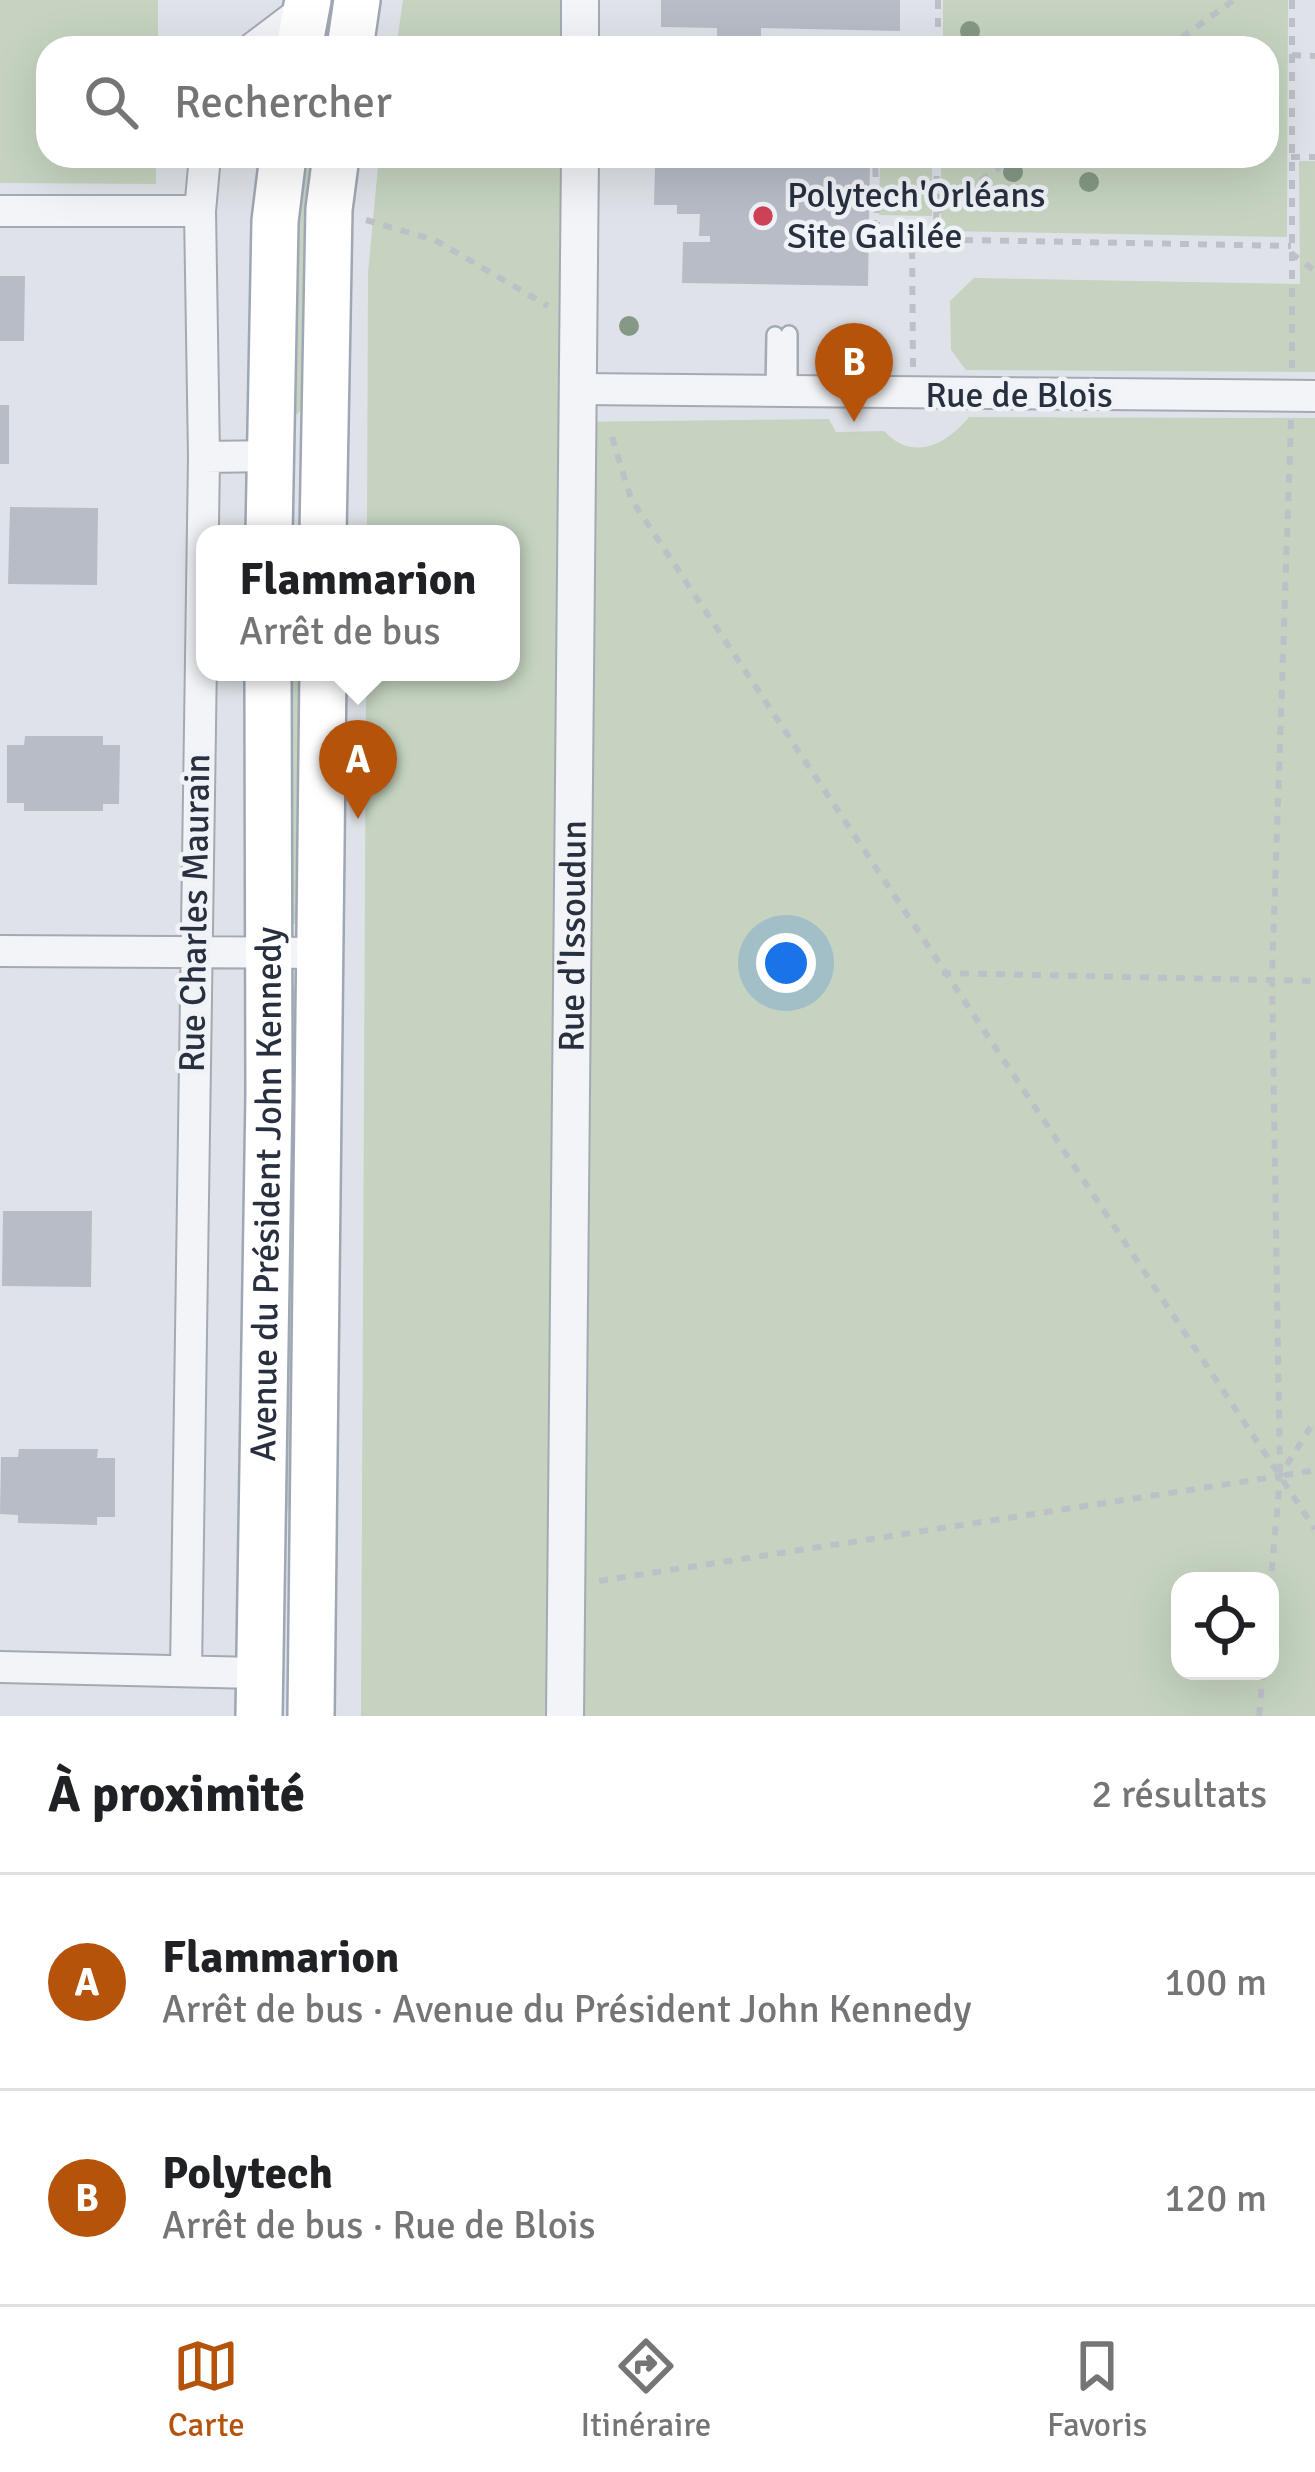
<!DOCTYPE html>
<html lang="fr">
<head>
<meta charset="utf-8">
<style>
  :root { --surface:#fff; --page:#f2f2f2; --text:#202124; --muted:#757577; --line:#e0e0e0; --accent:#b45309 }
  body { margin:0; font-family:Signika,sans-serif; background:var(--page); color:var(--text) }
  .controls { position:absolute; right:36px; bottom:36px; display:grid; overflow:hidden; border-radius:24px; box-shadow:0 12px 48px #0002 }
  .controls button { width:108px; height:108px; display:grid; place-items:center; padding:0; border:0; border-bottom:3px solid var(--line); background:var(--surface); color:var(--text); font:60px sans-serif }
  .you { position:absolute; left:786px; top:963px; width:42px; height:42px; margin:-30px; border:9px solid #fff; border-radius:50%; background:#1a73e8; box-shadow:0 0 0 18px #1a73e833 }
  .badge { display:grid; place-items:center; width:78px; height:78px; border-radius:50%; background:var(--accent); color:#fff; font-size:39px; font-weight:700 }
  .pin { position:absolute; translate:-50% -99px; filter:drop-shadow(0 3px 6px #0008) }
  .pin::after { content:''; position:absolute; top:63px; width:42px; height:36px; background:inherit; clip-path:polygon(0 0,100% 0,50% 100%) }
  .popup { position:absolute; left:196px; top:525px; width:324px; height:156px; box-sizing:border-box; display:grid; place-content:center; border-radius:24px; background:var(--surface); filter:drop-shadow(0 3px 9px #0005); font-size:39px; white-space:nowrap; color:var(--muted) }
  .popup b { font-size:45px; color:var(--text) }
  .popup::after { content:''; position:absolute; left:50%; top:100%; margin-left:-24px; border:24px solid transparent; border-top-color:var(--surface) }
  .list { margin:0; padding:0; list-style:none }
  h2 { display:flex; justify-content:space-between; align-items:center; height:156px; margin:0; padding:0 48px; font-size:51px }
  h2 small { font-size:39px; font-weight:400; color:var(--muted) }
  .list li { display:grid; grid-template-columns:78px 1fr auto; gap:36px; align-items:center; box-sizing:border-box; height:216px; padding:0 48px; border-top:3px solid var(--line) }
  .list b { display:block; font-size:45px; white-space:nowrap }
  .list p { margin:0; font-size:39px; white-space:nowrap; color:var(--muted) }
  .list em { font-size:39px; font-style:normal; color:var(--muted) }
  .icon { flex:none; width:66px; height:66px; fill:none; stroke:currentColor; stroke-width:2; stroke-linecap:round; stroke-linejoin:round }
  .map { position:relative; flex:none; width:1315px; height:1716px; overflow:hidden }
  .search { position:absolute; background:var(--surface); box-shadow:0 12px 48px #0002; left:36px; right:36px; top:36px; height:132px; display:flex; align-items:center; gap:30px; box-sizing:border-box; padding:0 42px; border-radius:36px; color:var(--muted); font-size:45px }
  .sheet { height:588px; background:var(--surface) }
  nav { display:flex; justify-content:space-around; align-items:center; box-sizing:border-box; height:168px; border-top:3px solid var(--line); background:var(--surface); font-size:33px; color:var(--muted) }
  nav a { display:grid; justify-items:center; gap:6px }
  nav .on { color:var(--accent) }
  .map>svg:first-child { display:block }
  .green { fill:#c5d3c0; fill-rule:evenodd }
  .building { fill:#b7bcc6 }
  .lines { fill:none; stroke-linecap:round; stroke-linejoin:round }
  .service-casing { stroke:#a4aab3; stroke-width:20 }
  .minor-casing { stroke:#a4aab3; stroke-width:34 }
  .tertiary-casing { stroke:#a4aab3; stroke-width:40 }
  .primary-casing { stroke:#9fa7b5; stroke-width:50 }
  .path { stroke:#bdc1c7; stroke-width:6; stroke-dasharray:9 9; stroke-linecap:butt }
  .service { stroke:#f2f4f7; stroke-width:15 }
  .minor { stroke:#f2f4f7; stroke-width:30 }
  .tertiary { stroke:#f2f4f7; stroke-width:36 }
  .primary { stroke:#fff; stroke-width:45 }
  .tree { fill:#859986 }
  .poi-dot { fill:#cf4355; stroke:#eff2f6; stroke-width:4.5 }
  .labels { text-anchor:middle; dominant-baseline:central; stroke-width:9; stroke-linejoin:round; paint-order:stroke }
  .poi-label { font-size:36px; fill:#283040; stroke:#eff2f6; text-anchor:start }
  .street-label { font-size:36px; fill:#283040; stroke:#eff2f6 }
</style>
</head>
<body>
<div class="map">
<svg width="1315" height="1716" viewBox="0 0 1315 1716">
  <rect width="100%" height="100%" fill="#dfe3e9"/>
  <path class="green" d="M0,0H158V48H48V156H156V184L0,183Z
    M403,0H564V48H396Z
    M943,0H1288L1287,237L941,231V156H1267V48H943Z
    M298,156H314L307,400L298,414L290,413Z
    M379,156H565L561,422L829,419L836,432L884,431C913,462 946,445 969,417L1315,418V1716H361L366,672H511V534H367L368,273ZM1180,1581H1270V1671H1180Z
    M880,156H932V216L879,215Z
    M1299,161H1315V372L966,370L951,350L950,301L974,278L1300,284Z
    M283,672H306L304,914L296,924L289,923Z
    M292,985H299L298,1487L285,1517L283,991Z"/>
  <path class="building" d="M661,0H900V31L761,28V48H717V28L661,27Z
    M678,156L870,161L868,286L682,283L683,242H710V236H699L700,214H677V205H654L655,168H678Z
    M0,276H25L24,341H0Z
    M0,405H9V464H0Z
    M10,507L98,508L97,585L8,584Z
    M25,736H103V745H120L119,804H103V811H24V803H7V745H24Z
    M3,1211H92L91,1287L2,1286Z
    M19,1449H98L97,1458H115V1517H97V1525L18,1523V1515L0,1514L1,1457H18Z"/>
  <g class="lines">
    <defs>
      <path id="service" d="M774,392L775,335
        M789,393V334"/>
      <path id="minor" d="M253,48L306,8
        M0,211H200
        M579,389L1315,396
        M204,457L270,456
        M0,951L321,953
        M0,1667L259,1673
        M186,1671L204,457L200,211L205,156"/>
      <g id="tertiary">
        <path d="M580,48V0"/>
        <path id="s1" d="M565,1716L580,156"/>
      </g>
      <g id="primary">
        <path d="M299,48L308,0"/>
        <path d="M350,48L357,0"/>
        <path d="M269,534L275,221L283,156"/>
        <path d="M323,534L329,209L336,156"/>
        <path id="s2" d="M259,1716L269,1094L268,672"/>
        <path d="M311,1716L323,672"/>
      </g>
    </defs>
    <use href="#service" class="service-casing"/>
    <use href="#minor" class="minor-casing"/>
    <use href="#tertiary" class="tertiary-casing"/>
    <use href="#primary" class="primary-casing"/>
    <path class="path" d="M938,0V48
      M1292,0V368
      M876,45V39H938
      M784,48L876,46
      M1167,48L1234,0
      M1292,55L1315,56
      M1291,157H1315
      M937,212L1015,156
      M366,220L435,240L548,306
      M869,223H877L875,156
      M936,239L937,156
      M1291,253L1315,271
      M913,367L912,239L1291,246
      M1291,420L1272,977L1280,1476L1315,1529
      M612,437L631,499L1280,1476L1315,1470
      M942,973L1315,981
      M599,1581L1280,1476L1315,1420
      M1270,1589L1280,1479
      M1259,1716L1263,1671"/>
    <use href="#service" class="service"/>
    <use href="#minor" class="minor"/>
    <use href="#tertiary" class="tertiary"/>
    <use href="#primary" class="primary"/>
  </g>
  <g class="tree">
    <circle cx="970" cy="31" r="10"/>
    <circle cx="1013" cy="172" r="10"/>
    <circle cx="1089" cy="182" r="10"/>
    <circle cx="629" cy="326" r="10"/>
  </g>
  <circle class="poi-dot" cx="763" cy="216" r="12"/>
  <g class="labels">
    <g class="poi-label">
      <text x="787" y="195">Polytech'Orléans<tspan x="787" dy="41">Site Galilée</tspan></text>
    </g>
    <g class="street-label">
      <text x="1019" y="395">Rue de Blois</text>
      <text transform="translate(195 913) rotate(-89)">Rue Charles Maurain</text>
      <text stroke="none"><textPath href="#s1" startOffset="780">Rue d'Issoudun</textPath></text>
      <text stroke="none"><textPath href="#s2" startOffset="522">Avenue du Président John Kennedy</textPath></text>
    </g>
  </g>
</svg>
<div class="controls">
<button><svg class="icon" aria-label="locate" viewBox="0 0 24 24"><circle cx="12" cy="12" r="6"/><path d="M12 2v4M12 18v4M2 12h4M18 12h4"/></svg></button>
</div>
<div class="you"></div>
<div class="pin badge" style="left:358px;top:819px">A</div>
<div class="popup"><b>Flammarion</b>Arrêt de bus</div>
<div class="pin badge" style="left:854px;top:422px">B</div>
<div class="search"><svg class="icon" aria-label="search" viewBox="0 0 24 24"><circle cx="10" cy="10" r="6"/><path d="M15 15l6 6"/></svg>Rechercher</div>
</div>
<section class="sheet">
<h2>À proximité<small>2 résultats</small></h2>
<ul class="list">
<li><span class="badge">A</span><div><b>Flammarion</b><p>Arrêt de bus · Avenue du Président John Kennedy</p></div><em>100 m</em></li>
<li><span class="badge">B</span><div><b>Polytech</b><p>Arrêt de bus · Rue de Blois</p></div><em>120 m</em></li>
</ul>
</section>
<nav>
<a class="on"><svg class="icon" aria-label="map" viewBox="0 0 24 24"><path d="M3 6l6-2 6 2 6-2v14l-6 2-6-2-6 2zM9 4v14M15 6v14"/></svg>Carte</a>
<a><svg class="icon" aria-label="directions" viewBox="0 0 24 24"><path d="M12 3l9 9-9 9-9-9zM9 14v-3h6M13 9l2 2-2 2"/></svg>Itinéraire</a>
<a><svg class="icon" aria-label="saved" viewBox="0 0 24 24"><path d="M7 4h10v16l-5-4-5 4z"/></svg>Favoris</a>
</nav>
</body>
</html>
